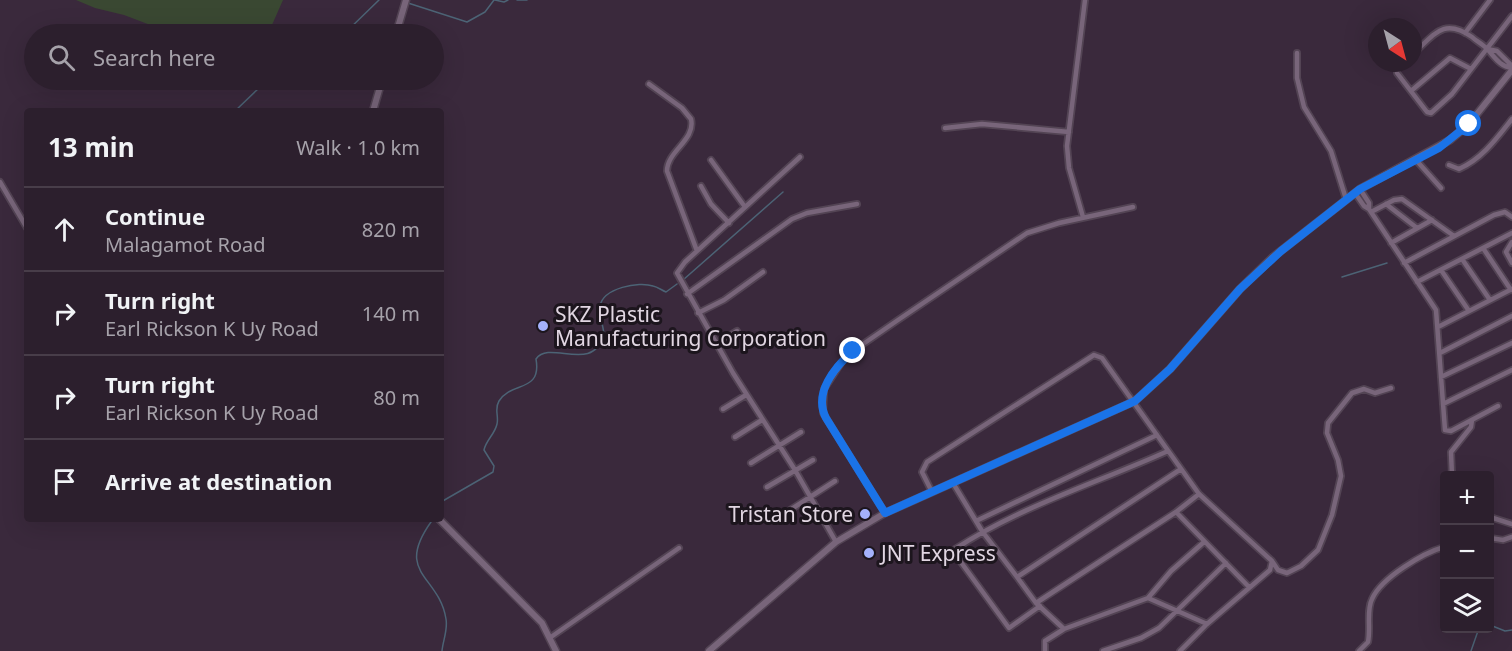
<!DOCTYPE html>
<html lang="en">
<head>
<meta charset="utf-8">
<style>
  :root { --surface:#2c1f2d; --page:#382c39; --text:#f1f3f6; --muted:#a6a2aa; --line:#483d49 }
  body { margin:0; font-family:"Noto Sans",sans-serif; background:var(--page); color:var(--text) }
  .controls { position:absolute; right:18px; bottom:18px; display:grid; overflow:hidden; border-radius:6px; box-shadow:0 6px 24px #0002 }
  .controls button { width:54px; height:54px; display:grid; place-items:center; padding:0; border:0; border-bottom:2px solid var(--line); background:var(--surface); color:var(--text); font:30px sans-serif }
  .compass { position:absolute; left:1368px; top:18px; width:54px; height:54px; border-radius:50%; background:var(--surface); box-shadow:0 6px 24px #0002; rotate:144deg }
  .stop { position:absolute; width:18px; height:18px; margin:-14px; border:4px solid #1a73e8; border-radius:50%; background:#fff }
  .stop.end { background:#1a73e8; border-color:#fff; box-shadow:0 2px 6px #0008 }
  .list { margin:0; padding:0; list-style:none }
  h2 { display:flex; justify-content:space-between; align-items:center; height:78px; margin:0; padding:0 24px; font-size:26px }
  h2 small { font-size:20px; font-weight:400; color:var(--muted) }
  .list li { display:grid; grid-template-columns:39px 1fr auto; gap:18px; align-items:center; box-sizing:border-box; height:84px; padding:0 24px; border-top:2px solid var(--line) }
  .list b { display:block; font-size:22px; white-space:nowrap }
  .list p { margin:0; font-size:20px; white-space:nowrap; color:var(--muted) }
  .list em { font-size:20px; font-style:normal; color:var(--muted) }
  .icon { flex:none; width:33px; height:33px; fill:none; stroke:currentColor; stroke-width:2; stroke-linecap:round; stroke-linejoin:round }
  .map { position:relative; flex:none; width:1512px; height:651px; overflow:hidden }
  .search { position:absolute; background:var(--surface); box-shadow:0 6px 24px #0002; left:24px; top:24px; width:420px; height:66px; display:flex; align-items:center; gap:15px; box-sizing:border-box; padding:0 21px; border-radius:33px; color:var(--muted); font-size:22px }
  .panel { position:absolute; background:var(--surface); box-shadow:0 6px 24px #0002; left:24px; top:108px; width:420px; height:414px; border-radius:6px }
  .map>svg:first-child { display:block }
  .green { fill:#3a4832 }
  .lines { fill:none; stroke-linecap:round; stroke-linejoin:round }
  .stream { stroke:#4c6375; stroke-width:1.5 }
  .minor-casing { stroke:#534454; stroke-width:8 }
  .tertiary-casing { stroke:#534454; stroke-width:9 }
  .minor { stroke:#78657a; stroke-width:4.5 }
  .tertiary { stroke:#78657a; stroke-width:6 }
  .route { stroke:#1a73e8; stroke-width:8 }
  .poi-dot { fill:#a4b1fc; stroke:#1c151d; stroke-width:2 }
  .labels { text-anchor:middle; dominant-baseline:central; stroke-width:6; stroke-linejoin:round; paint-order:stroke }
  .poi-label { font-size:21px; fill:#e1d6e2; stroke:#1c151d; text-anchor:start }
</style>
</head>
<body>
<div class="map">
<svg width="1512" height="651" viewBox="0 0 1512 651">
  <rect width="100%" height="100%" fill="#3a293c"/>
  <path class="green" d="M76,0H283L268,34H174L124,15L95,8Z"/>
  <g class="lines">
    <path class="stream" d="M495,0L504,2L508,0
      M517,0H527
      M408,3L467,22L485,12L494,0
      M344,34L379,0
      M235,111L259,88L273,80
      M1342,277L1387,263
      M683,280L783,192
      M441,502L493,472L494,466L484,450C486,440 495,434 497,424C499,416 494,409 499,401C511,381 542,393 536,359C550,339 593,375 604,334C603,325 599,315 600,306C603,288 639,281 653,286C658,287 661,290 666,292L677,284
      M431,522C394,574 439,575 446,619C448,630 443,640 442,651
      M1490,625L1505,631L1512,630
      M1471,651L1479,628"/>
    <defs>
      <path id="minor" d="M1465,33L1490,0
        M1487,49L1497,51L1512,66
        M1297,53V78L1304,107L1331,151L1346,199
        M1413,54C1434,35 1443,17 1472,37C1476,41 1483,44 1487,49C1495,57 1499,66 1512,68
        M1403,63L1397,69V73L1427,112L1431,113L1452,94L1512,16
        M649,84L682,108L691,119C696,140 667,151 667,171L697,251
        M1411,91L1450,58L1471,69
        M945,128L982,124L1069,132
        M800,157L685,262L677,273L733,373L795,470L836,542
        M711,160L745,207
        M1416,160L1441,188
        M1449,165L1459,169C1482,159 1497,138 1512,119
        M0,182L27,228
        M701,186L711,204L729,223
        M1360,189L1369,203V209L1436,310L1445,430L1451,431L1498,406
        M1355,193L1364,206L1369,209
        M1386,204L1417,228
        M1371,212L1394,200L1402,199L1454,236
        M1083,217L1069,168L1067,146L1085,0
        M1512,242L1506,252L1512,263
        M1391,243L1432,220
        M1483,248L1511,290
        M1462,259L1490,300
        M1404,263L1494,215L1505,212L1512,217
        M1441,270L1469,311
        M1417,282L1512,233
        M687,294L792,219L807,213L857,204
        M698,313L724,300L763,272
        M1438,327L1512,289
        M716,344L737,331
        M1440,353L1512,316
        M1441,377L1512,343
        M1443,404L1512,370
        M723,409L746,395
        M735,437L762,420
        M751,463L801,432
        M1452,476L1451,452L1471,427L1472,420
        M953,483L982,531L1017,577L1181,469
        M767,487L813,460
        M932,492L922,472L927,462L1094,355L1102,358L1199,494L1272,561L1270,570L1207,624L1180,651
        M790,510L835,481
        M1176,512L1249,587
        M885,513L823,413L824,389L841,363L853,351L898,320L1027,233L1059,223L1133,207
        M1490,517L1512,524
        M976,521L1157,435
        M1490,538L1503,540L1512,537
        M1272,561L1278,570L1287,573L1301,566L1318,550L1332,515L1341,476L1338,460L1327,433L1328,423L1352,393L1364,389L1375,393L1391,388
        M1017,577L1036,603L1064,629
        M1148,598L1171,571L1204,542
        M1036,603L1176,512L1199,494
        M1040,606L1009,628L955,554V549C1021,506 1097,483 1168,451
        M551,637L679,548
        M1045,651V641L1064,629L1148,598L1207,624
        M1103,651L1141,638L1159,628L1226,563
        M1359,651L1368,642C1371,628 1366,611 1372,599C1381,578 1423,553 1444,547"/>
      <path id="tertiary" d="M396,34L406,0
        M373,111L382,80
        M439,519L542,623L556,651
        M709,651L836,542L885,513L1135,401L1170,369L1240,289L1273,257L1360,189L1450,140L1469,124L1512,70"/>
    </defs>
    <use href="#minor" class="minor-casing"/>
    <use href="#tertiary" class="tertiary-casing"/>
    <use href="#minor" class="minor"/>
    <use href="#tertiary" class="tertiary"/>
  </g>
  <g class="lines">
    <path class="route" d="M853,351C835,367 813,393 826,418L885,513L1135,401L1170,369L1240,289L1281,251L1360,189L1439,148L1469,124"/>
  </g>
  <g class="poi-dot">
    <circle cx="543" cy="326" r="6"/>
    <circle cx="865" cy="514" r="6"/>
    <circle cx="869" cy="553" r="6"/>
  </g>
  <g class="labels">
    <g class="poi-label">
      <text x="555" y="314">SKZ Plastic<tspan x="555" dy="24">Manufacturing Corporation</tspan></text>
      <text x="853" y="514" text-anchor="end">Tristan Store</text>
      <text x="881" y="553">JNT Express</text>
    </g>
  </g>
</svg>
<div class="controls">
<button>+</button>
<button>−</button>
<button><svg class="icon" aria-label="layers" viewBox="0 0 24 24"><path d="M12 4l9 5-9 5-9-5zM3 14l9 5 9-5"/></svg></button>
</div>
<svg class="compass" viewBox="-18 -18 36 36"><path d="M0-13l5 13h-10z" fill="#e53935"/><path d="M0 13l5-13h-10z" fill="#a6a2aa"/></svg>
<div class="stop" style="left:1469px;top:124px"></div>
<div class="stop end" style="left:853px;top:351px"></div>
<div class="search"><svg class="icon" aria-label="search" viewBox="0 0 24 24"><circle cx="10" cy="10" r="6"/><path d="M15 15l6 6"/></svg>Search here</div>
<section class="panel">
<h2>13 min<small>Walk · 1.0 km</small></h2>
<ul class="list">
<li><svg class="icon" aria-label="ahead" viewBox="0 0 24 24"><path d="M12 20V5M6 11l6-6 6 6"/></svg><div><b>Continue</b><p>Malagamot Road</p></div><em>820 m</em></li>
<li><svg class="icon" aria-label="right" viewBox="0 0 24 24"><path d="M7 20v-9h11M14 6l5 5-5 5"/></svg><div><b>Turn right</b><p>Earl Rickson K Uy Road</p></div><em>140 m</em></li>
<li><svg class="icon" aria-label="right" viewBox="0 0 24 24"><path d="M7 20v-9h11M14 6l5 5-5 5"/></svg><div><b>Turn right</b><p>Earl Rickson K Uy Road</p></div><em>80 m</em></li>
<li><svg class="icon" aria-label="arrive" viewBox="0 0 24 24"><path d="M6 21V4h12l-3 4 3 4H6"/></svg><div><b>Arrive at destination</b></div></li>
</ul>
</section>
</div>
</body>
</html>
